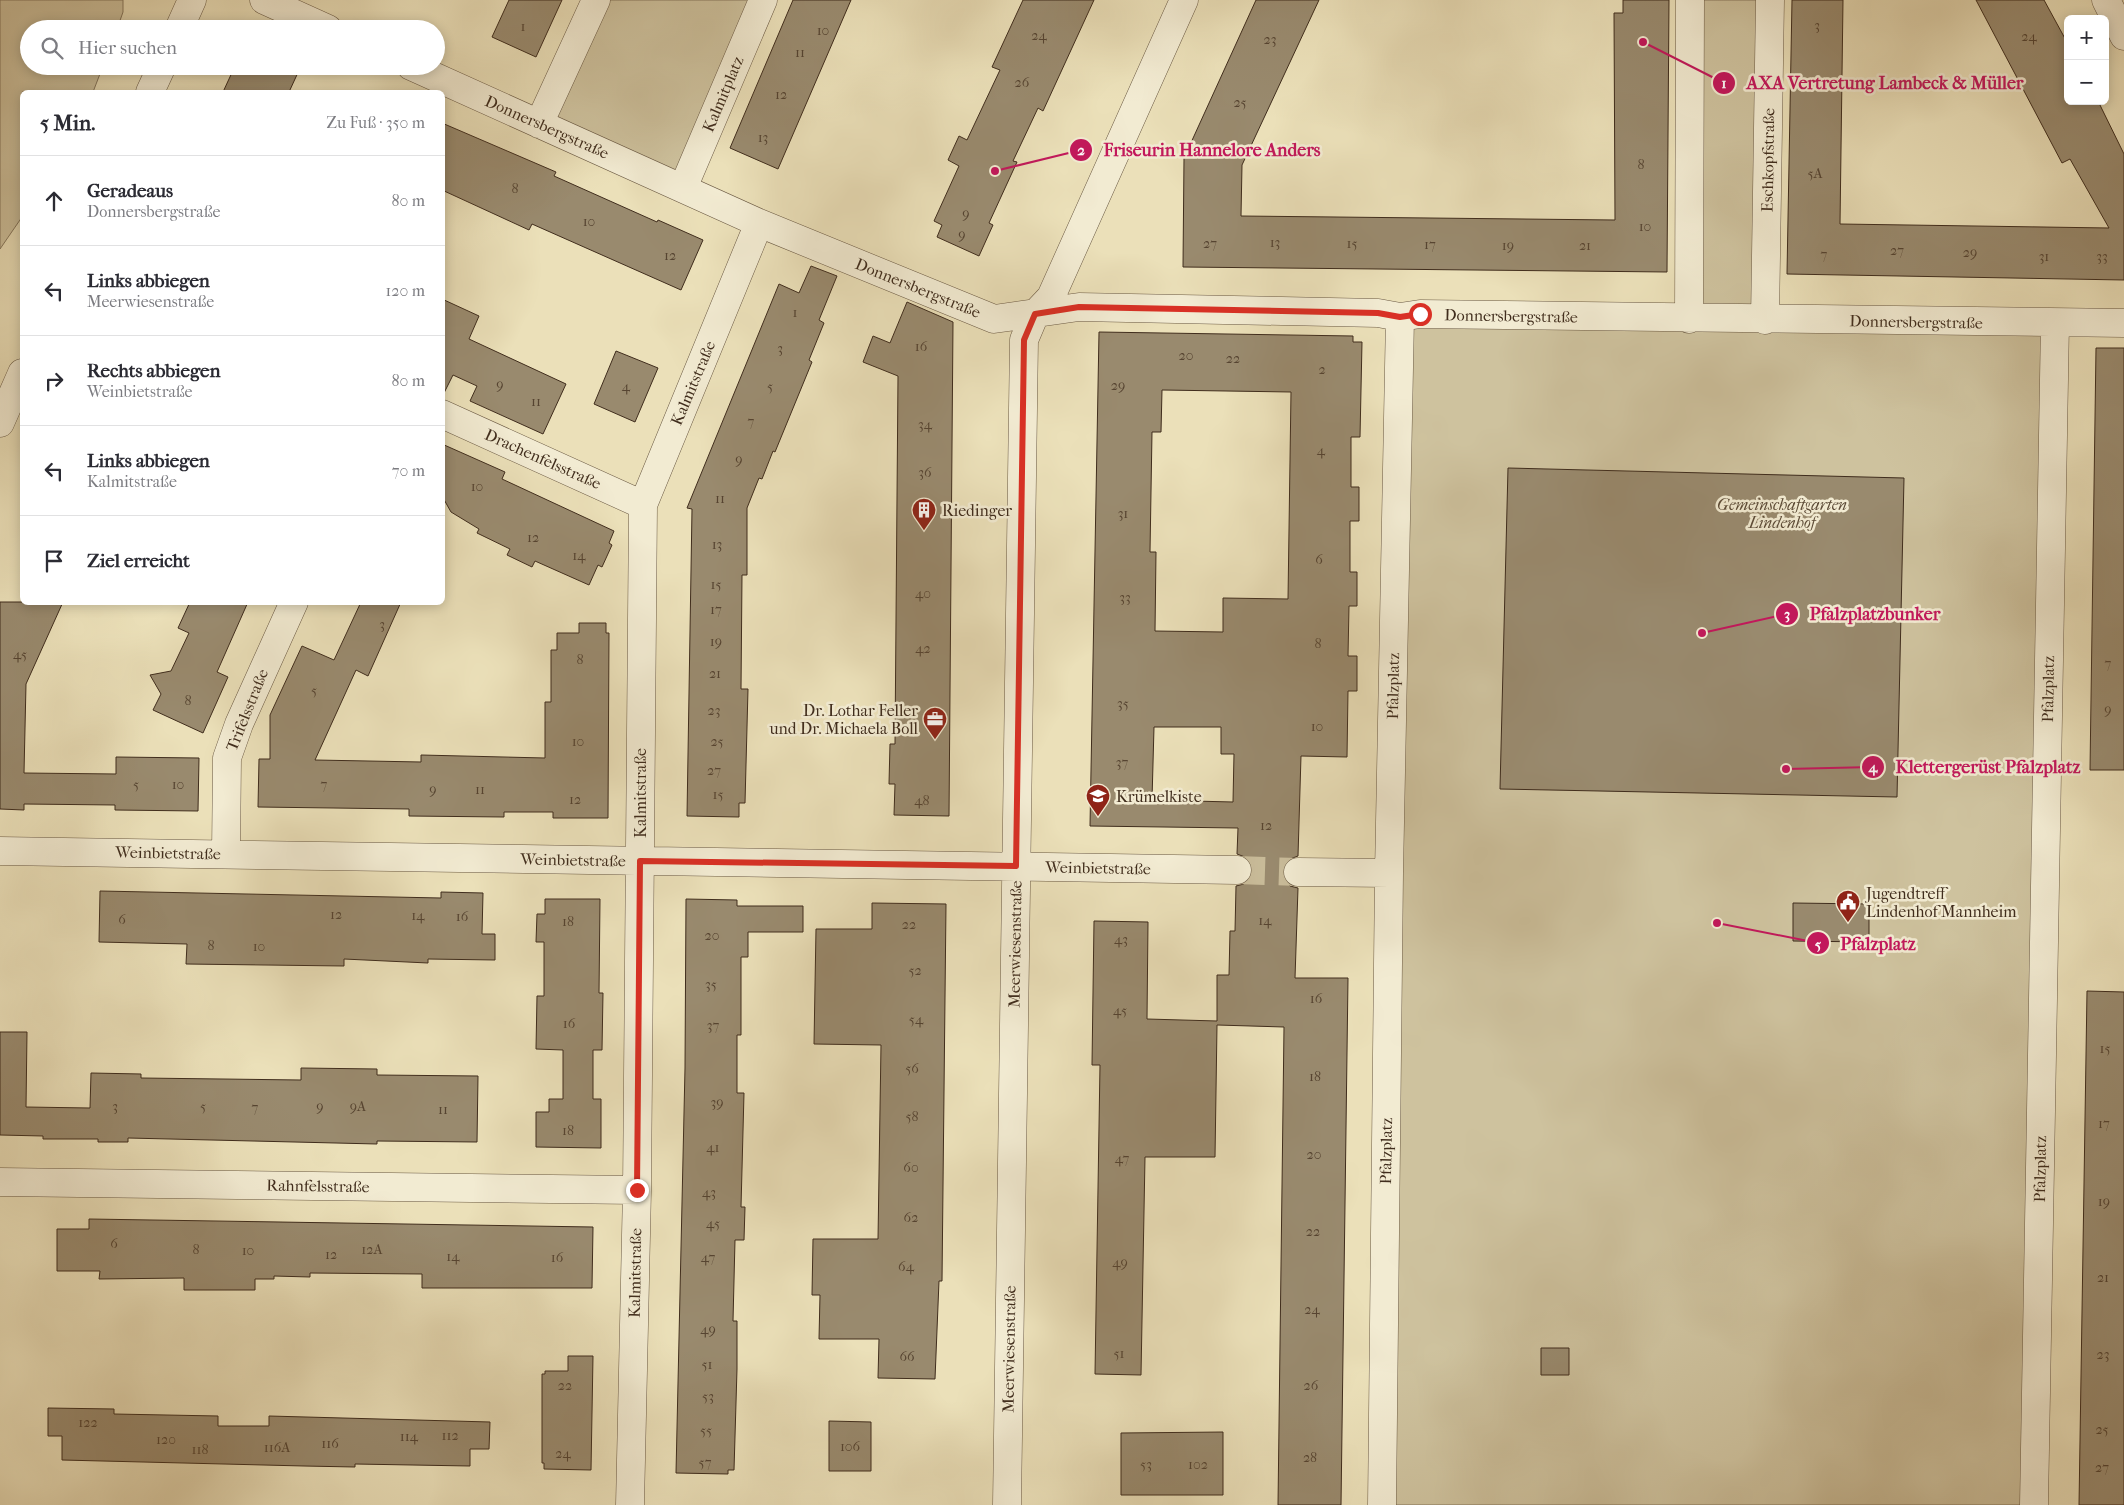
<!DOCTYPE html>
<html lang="de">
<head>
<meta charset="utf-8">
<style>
  :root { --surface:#fff; --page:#f2f2f3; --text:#2b2b33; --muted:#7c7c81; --line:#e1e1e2 }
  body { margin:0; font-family:"IM FELL French Canon",serif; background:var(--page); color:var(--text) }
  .controls { position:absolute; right:15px; top:15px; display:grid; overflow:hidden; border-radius:8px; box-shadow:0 2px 12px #0003 }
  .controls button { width:45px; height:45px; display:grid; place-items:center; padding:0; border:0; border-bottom:1px solid var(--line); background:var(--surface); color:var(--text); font:25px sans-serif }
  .stop { position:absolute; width:15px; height:15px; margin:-11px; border:4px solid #d93025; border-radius:50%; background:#fff }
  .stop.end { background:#d93025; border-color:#fff; box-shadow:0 1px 5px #0008 }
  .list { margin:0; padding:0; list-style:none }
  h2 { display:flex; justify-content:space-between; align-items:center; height:65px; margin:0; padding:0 20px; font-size:21px }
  h2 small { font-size:16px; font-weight:400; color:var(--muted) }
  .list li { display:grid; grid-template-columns:32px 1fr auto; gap:15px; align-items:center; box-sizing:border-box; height:90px; padding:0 20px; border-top:1px solid var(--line) }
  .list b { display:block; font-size:19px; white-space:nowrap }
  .list p { margin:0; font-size:16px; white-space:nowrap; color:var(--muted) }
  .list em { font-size:16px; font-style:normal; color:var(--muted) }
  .icon { flex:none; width:28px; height:28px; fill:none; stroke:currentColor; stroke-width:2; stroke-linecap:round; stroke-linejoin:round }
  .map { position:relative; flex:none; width:2124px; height:1505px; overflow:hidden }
  .search { position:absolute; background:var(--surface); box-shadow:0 2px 12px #0003; left:20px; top:20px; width:425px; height:55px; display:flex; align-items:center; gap:12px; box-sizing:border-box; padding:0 18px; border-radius:28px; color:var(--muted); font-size:19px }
  .panel { position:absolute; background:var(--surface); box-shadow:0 2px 12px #0003; left:20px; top:90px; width:425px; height:515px; border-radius:8px }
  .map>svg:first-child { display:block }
  .green { fill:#cec29e; stroke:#87785e }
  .building { fill:#998a6e; stroke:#402d1d; fill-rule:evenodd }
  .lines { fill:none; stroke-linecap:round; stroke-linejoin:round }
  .minor-tunnel { stroke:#c9bc9a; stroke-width:28; stroke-dasharray:28 14; stroke-linecap:butt }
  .minor-casing { stroke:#6b5a44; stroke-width:29 }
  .minor { stroke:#f2ebd2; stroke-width:28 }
  .route { stroke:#d93025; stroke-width:6 }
  .labels { text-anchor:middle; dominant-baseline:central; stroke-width:5; stroke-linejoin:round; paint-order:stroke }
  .number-label { font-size:14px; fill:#564431 }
  .street-label { font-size:16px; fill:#402d1d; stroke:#f2ebd2 }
  .park-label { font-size:16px; font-style:italic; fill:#5c4b37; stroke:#f2ebd2 }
  .poi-label { font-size:16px; fill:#402d1d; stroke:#f2ebd2; text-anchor:start }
  .leader { fill:none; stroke:#c2185b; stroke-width:2 }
  .callout-dot { fill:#c2185b; stroke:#f2ebd2; stroke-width:2 }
  .mark-label { font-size:15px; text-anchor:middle; font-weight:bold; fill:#fff }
  .callout-label { font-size:18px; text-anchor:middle; font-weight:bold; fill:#c2185b; stroke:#f2ebd2; stroke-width:5; stroke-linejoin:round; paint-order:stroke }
</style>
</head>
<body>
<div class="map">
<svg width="2124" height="1505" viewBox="0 0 2124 1505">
  <rect width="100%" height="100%" fill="#ebe0b9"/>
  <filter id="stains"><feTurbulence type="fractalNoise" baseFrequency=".004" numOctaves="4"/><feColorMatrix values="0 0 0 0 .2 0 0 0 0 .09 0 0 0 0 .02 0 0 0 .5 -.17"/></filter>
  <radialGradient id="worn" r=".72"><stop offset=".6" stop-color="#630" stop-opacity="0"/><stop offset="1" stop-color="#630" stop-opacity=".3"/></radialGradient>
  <path class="green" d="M0,0H123V12L117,29H29V66H103L93,92H22V217L0,249Z
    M596,0H763L683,188L539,124Z
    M1690,0H1770L1766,320L2046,328L2026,1505H1382L1400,317L1689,319Z"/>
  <path class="building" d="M509,0H562L536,57L492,37Z
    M793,0H851L778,169L730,148Z
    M1023,0H1094L1043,111L1038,108L1013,161L1017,162L989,223L993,225L979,256L937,237L942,225L934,221L959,166L948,160L959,136L967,140L1000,70L992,67Z
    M1256,0H1319L1242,165L1241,216L1615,220L1614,13H1623V0H1669L1667,272L1183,267L1184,158Z
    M1792,0H1843L1840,224L2109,228L2070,159L2062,163L1976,0H2044L2068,44V101H2098L2124,154V280L1787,274Z
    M235,66H301L289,92H223Z
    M442,123L556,172L554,176L657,222L658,220L703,240L681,290L532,224L529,230L442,190Z
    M811,266L837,276L819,320L824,323L809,360L812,362L775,452L773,451L762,479L759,478L747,508V575H742L741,689H748L745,803H739V817L687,816L692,509L687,508L779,284L799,293Z
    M442,299L479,316L469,339L566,384L543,434L470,401L477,386L453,375L442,397Z
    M907,302L953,322L949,816L894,815L895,784H889L890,744H895L898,376L863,362L873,336L890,343Z
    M1099,332L1353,336V342H1362L1360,437H1351V487H1359V521H1350V572H1357V606H1349L1348,656H1357V691H1348L1347,757L1301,756L1298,856L1290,859L1284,864L1282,871L1285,880L1290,886L1298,888L1295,978H1348L1341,1505H1278L1284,1027L1217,1025L1215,1157H1145L1141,1375L1095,1374L1100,1065H1092L1094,921L1148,922L1147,1019L1217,1021V975H1229L1230,931H1235L1236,886L1244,884L1250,878L1253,870L1250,862L1245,857L1237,854L1238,828L1090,826ZM1162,390L1291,392L1288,599L1223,598V632L1155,631L1156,552H1150L1152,432H1161ZM1154,727H1221V754H1234L1233,802L1152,800Z
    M2096,348H2124V770H2090Z
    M616,351L658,368L635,422L594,404Z
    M442,444L505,472L502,479L614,531L609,543L612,545L602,567L598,565L589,585L535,561L532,567L507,555L510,549L477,533L479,529L451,512L442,496Z
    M1508,468L1904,478L1897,797L1500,789Z
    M0,602H63L26,684L24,773L116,774V757L199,758L198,811L115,810V805L24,804V810L0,809Z
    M190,602H248L217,672L228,677L203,733L153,710L161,694L150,675L171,671L189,633L178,628Z
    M361,602H401L368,676L356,670L315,760L421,762V755L545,758V702H551V650H557V633H579V623H606V633H609L608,818H553V812H504V817L409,816V809L258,807L259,759H270V715L302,646L334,660Z
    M100,891L441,898V892L483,893L482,934H495V960L428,959V963L344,959V966L186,964L187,944L99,942Z
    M545,899H600L599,993H603L602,1050H593V1099H601V1148L536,1147V1112H549V1099H563V1050L536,1049L537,996H544V942H536L537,914H545Z
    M686,899L737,900V906H803V932H748V957H741V1035H737V1093H744L741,1207H745L744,1240H735L733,1321H737V1369L734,1470H728V1474L676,1473L685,1068Z
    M872,903L946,904L942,1281H939L935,1379L878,1378L879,1339H819L820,1295H812L813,1239H878L881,1045L814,1044L816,929H872Z
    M1793,903L1869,904V942L1793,941Z
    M2087,991L2124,992V1505H2079Z
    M0,1032H27L26,1107L90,1108L91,1073L141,1074V1078L301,1080V1068L377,1069V1075L478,1076L477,1142L377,1141V1144L128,1138V1142H98V1139H43V1136L0,1135Z
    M89,1219L593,1227L592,1288H422V1274L310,1273V1277L274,1276V1279H255V1290H184V1278L99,1279L100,1271H57V1229H89Z
    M1541,1348H1569V1375H1541Z
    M568,1356H593L591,1470L544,1469V1463H542V1374H545V1371H568Z
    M48,1408L114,1409V1414L218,1416V1426H269V1416L490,1422L489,1449H470V1466L355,1464V1467L304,1466L62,1460V1436H48Z
    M829,1421L871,1422V1471H829Z
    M1223,1432V1495H1121V1433Z"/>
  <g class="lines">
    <path class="minor-tunnel" d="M1237,870L1298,872"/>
    <defs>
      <path id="minor" d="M264,0L328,29
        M2106,0L2124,36
        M179,29L192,0
        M411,66L759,223L994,319L1079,307L1378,313L1400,317L1420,314L2124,323
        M150,92L162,66
        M539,124L596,0
        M683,188L763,0
        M1689,319L1690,0
        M1765,320L1770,0
        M442,414L643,505
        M0,423L22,373
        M0,851L1237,870
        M226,854L227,758L239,724L294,602
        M1298,872L1389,873
        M0,1182L637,1190
        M630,1505L637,1190L643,505L759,223
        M1007,1505L1024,340L1035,314L1051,297L1184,0
        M1382,1505L1389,873L1400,317
        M2034,1505L2055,323"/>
    </defs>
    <use href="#minor" class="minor-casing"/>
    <use href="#minor" class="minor"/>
  </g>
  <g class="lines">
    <path class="route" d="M637,1190L640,861L1016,866L1024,340L1035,314L1079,307L1378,313L1400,317L1420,314"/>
  </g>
  <defs>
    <symbol id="building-pin" viewBox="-11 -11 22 30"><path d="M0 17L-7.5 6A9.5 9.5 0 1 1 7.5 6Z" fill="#8f2418" stroke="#f2ebd2"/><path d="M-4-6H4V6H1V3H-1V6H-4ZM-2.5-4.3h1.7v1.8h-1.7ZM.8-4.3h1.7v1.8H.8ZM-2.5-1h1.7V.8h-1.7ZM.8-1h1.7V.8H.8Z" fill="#fff"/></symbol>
    <symbol id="office-pin" viewBox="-11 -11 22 30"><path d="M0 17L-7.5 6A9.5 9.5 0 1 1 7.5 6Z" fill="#8f2418" stroke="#f2ebd2"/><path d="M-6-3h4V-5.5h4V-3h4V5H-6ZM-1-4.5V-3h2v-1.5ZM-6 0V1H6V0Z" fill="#fff"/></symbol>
    <symbol id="school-pin" viewBox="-11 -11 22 30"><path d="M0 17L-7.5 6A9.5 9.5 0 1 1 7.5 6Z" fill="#8f2418" stroke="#f2ebd2"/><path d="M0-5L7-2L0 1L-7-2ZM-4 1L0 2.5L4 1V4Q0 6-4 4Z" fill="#fff"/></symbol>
    <symbol id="civic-pin" viewBox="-11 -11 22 30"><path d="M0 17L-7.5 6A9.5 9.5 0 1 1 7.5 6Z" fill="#8f2418" stroke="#f2ebd2"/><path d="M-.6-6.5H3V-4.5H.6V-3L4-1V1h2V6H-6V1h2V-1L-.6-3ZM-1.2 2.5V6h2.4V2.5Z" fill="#fff"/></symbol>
  </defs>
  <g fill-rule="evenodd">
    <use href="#building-pin" x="910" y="496" width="28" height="38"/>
    <use href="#office-pin" x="921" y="705" width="28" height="38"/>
    <use href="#school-pin" x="1084" y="782" width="28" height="38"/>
    <use href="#civic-pin" x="1834" y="888" width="28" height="38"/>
  </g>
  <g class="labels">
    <g class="number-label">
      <text x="1817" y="25">3</text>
      <text x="523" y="26">1</text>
      <text x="823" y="30">10</text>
      <text x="1039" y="35">24</text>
      <text x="2029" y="36">24</text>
      <text x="1270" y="39">23</text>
      <text x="800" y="52">11</text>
      <text x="1022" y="82">26</text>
      <text x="781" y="94">12</text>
      <text x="1240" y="102">25</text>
      <text x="763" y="137">13</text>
      <text x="1641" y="164">8</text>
      <text x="1815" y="173">5A</text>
      <text x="515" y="188">8</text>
      <text x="966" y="213">9</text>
      <text x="589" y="221">10</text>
      <text x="1645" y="226">10</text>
      <text x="962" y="234">9</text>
      <text x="1275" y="242">13</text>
      <text x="1210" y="243">27</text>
      <text x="1352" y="243">15</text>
      <text x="1430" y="244">17</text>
      <text x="1508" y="245">19</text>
      <text x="1585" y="245">21</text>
      <text x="1897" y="250">27</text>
      <text x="1970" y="252">29</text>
      <text x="1824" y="254">7</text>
      <text x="670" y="255">12</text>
      <text x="2044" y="256">31</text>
      <text x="2102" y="256">33</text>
      <text x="795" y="312">1</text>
      <text x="921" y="346">16</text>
      <text x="780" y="348">3</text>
      <text x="1186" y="355">20</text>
      <text x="1233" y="358">22</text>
      <text x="1322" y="369">2</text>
      <text x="500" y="384">9</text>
      <text x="1118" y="385">29</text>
      <text x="626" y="386">4</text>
      <text x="770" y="386">5</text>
      <text x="536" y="401">11</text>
      <text x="751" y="421">7</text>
      <text x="925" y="424">34</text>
      <text x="1321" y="450">4</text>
      <text x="739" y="459">9</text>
      <text x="925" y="472">36</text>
      <text x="477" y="486">10</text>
      <text x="720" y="498">11</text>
      <text x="1123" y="513">31</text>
      <text x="533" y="537">12</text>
      <text x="717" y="544">13</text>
      <text x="579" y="555">14</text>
      <text x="1319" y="559">6</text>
      <text x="716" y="584">15</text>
      <text x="923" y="593">40</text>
      <text x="1125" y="597">33</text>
      <text x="716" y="609">17</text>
      <text x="382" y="624">3</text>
      <text x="716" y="641">19</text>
      <text x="1318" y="643">8</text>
      <text x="923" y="648">42</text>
      <text x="20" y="654">45</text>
      <text x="580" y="659">8</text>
      <text x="2108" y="663">7</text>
      <text x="715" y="673">21</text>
      <text x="314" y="690">5</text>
      <text x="188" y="700">8</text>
      <text x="1123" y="703">35</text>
      <text x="2108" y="709">9</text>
      <text x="714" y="710">23</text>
      <text x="1317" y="726">10</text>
      <text x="578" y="741">10</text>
      <text x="717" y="741">25</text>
      <text x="1122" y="762">37</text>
      <text x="714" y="770">27</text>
      <text x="136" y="784">5</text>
      <text x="178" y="784">10</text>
      <text x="324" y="784">7</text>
      <text x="433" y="789">9</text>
      <text x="480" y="789">11</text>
      <text x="718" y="794">15</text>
      <text x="575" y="799">12</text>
      <text x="922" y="800">48</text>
      <text x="1266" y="825">12</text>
      <text x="336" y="914">12</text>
      <text x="418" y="915">14</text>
      <text x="462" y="916">16</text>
      <text x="122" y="919">6</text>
      <text x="1265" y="920">14</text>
      <text x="568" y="921">18</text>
      <text x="909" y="924">22</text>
      <text x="712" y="935">20</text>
      <text x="1121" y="939">43</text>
      <text x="211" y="945">8</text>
      <text x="259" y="946">10</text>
      <text x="915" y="970">52</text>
      <text x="711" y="984">35</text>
      <text x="1316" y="998">16</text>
      <text x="1120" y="1010">45</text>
      <text x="916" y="1019">54</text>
      <text x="569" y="1023">16</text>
      <text x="713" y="1025">37</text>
      <text x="2105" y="1048">15</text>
      <text x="912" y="1068">56</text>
      <text x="1315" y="1076">18</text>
      <text x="717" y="1102">39</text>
      <text x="115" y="1106">3</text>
      <text x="203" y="1106">5</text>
      <text x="320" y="1106">9</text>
      <text x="358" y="1106">9A</text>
      <text x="255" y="1107">7</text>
      <text x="443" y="1109">11</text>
      <text x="912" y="1116">58</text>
      <text x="2104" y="1123">17</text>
      <text x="568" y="1130">18</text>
      <text x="713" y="1147">41</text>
      <text x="1314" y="1154">20</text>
      <text x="1122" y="1158">47</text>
      <text x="911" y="1167">60</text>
      <text x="709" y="1192">43</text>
      <text x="2104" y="1201">19</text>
      <text x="911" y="1217">62</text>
      <text x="713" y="1223">45</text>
      <text x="1313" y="1231">22</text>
      <text x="114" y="1243">6</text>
      <text x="196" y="1249">8</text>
      <text x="372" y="1249">12A</text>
      <text x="248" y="1250">10</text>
      <text x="331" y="1254">12</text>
      <text x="453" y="1256">14</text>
      <text x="557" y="1257">16</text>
      <text x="708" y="1257">47</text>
      <text x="1120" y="1262">49</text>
      <text x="906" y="1266">64</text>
      <text x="2103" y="1277">21</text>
      <text x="1312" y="1309">24</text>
      <text x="708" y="1329">49</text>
      <text x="1119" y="1353">51</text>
      <text x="2103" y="1354">23</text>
      <text x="907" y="1356">66</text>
      <text x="707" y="1364">51</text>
      <text x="565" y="1385">22</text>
      <text x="1311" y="1385">26</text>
      <text x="708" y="1396">53</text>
      <text x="88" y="1422">122</text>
      <text x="2102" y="1429">25</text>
      <text x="706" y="1430">55</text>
      <text x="450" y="1435">112</text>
      <text x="409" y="1436">114</text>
      <text x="166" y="1439">120</text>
      <text x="330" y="1443">116</text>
      <text x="850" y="1446">106</text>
      <text x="277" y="1447">116A</text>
      <text x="200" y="1449">118</text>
      <text x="563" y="1453">24</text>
      <text x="1310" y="1457">28</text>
      <text x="705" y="1462">57</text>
      <text x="1146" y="1464">53</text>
      <text x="1198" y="1464">102</text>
      <text x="2102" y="1467">27</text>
    </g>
    <g class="street-label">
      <text transform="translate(723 94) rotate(-67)">Kalmitplatz</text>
      <text transform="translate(547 127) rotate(24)">Donnersbergstraße</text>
      <text transform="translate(1768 160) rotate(-89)">Eschkopfstraße</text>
      <text transform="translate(918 288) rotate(22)">Donnersbergstraße</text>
      <text transform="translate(1511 316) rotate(1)">Donnersbergstraße</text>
      <text transform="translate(1916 322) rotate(1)">Donnersbergstraße</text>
      <text transform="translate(693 383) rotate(-67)">Kalmitstraße</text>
      <text transform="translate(543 459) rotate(24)">Drachenfelsstraße</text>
      <text transform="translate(1393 686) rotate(-89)">Pfalzplatz</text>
      <text transform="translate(2048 689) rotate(-89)">Pfalzplatz</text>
      <text transform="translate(247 710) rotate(-68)">Trifelsstraße</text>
      <text transform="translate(640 793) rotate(-90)">Kalmitstraße</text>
      <text transform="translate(168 853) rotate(1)">Weinbietstraße</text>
      <text transform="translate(573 860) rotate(1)">Weinbietstraße</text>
      <text transform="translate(1098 868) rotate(1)">Weinbietstraße</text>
      <text transform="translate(1015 944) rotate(-89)">Meerwiesenstraße</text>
      <text transform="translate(1386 1151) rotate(-89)">Pfalzplatz</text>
      <text transform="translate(2040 1169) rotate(-89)">Pfalzplatz</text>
      <text transform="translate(318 1186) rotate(1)">Rahnfelsstraße</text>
      <text transform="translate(635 1273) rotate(-89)">Kalmitstraße</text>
      <text transform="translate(1009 1349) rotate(-89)">Meerwiesenstraße</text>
    </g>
    <g class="park-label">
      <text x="1782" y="504">Gemeinschaftgarten<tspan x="1782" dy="18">Lindenhof</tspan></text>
    </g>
    <g class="poi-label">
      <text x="942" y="510">Riedinger</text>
      <text x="918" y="710" text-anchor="end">Dr. Lothar Feller<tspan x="918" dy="18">und Dr. Michaela Boll</tspan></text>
      <text x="1116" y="796">Krümelkiste</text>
      <text x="1866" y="893">Jugendtreff<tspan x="1866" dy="18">Lindenhof Mannheim</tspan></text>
    </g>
  </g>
  <path class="leader" d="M1643 42L1724 83M995 171L1081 150M1702 633L1787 614M1786 769L1873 767M1717 923L1818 943"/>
  <g class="callout-dot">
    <circle cx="1643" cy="42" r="5"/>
    <circle cx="995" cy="171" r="5"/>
    <circle cx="1702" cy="633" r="5"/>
    <circle cx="1786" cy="769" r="5"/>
    <circle cx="1717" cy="923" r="5"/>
    <circle cx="1724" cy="83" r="12"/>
    <circle cx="1081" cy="150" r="12"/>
    <circle cx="1787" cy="614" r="12"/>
    <circle cx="1873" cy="767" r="12"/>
    <circle cx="1818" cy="943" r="12"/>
  </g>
  <g class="mark-label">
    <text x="1724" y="88">1</text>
    <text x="1081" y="155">2</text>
    <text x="1787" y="619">3</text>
    <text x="1873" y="772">4</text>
    <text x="1818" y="949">5</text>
  </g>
  <g class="callout-label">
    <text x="1885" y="89">AXA Vertretung Lambeck &amp; Müller</text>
    <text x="1212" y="156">Friseurin Hannelore Anders</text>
    <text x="1875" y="620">Pfalzplatzbunker</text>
    <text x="1988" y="773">Klettergerüst Pfalzplatz</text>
    <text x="1878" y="950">Pfalzplatz</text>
  </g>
  <rect width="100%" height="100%" filter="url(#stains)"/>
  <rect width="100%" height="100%" fill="url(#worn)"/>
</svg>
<div class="controls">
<button>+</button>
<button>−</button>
</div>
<div class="stop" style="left:1420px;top:314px"></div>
<div class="stop end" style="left:637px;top:1190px"></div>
<div class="search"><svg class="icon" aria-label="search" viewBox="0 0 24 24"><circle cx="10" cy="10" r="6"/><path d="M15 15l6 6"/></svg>Hier suchen</div>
<section class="panel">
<h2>5 Min.<small>Zu Fuß · 350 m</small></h2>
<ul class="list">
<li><svg class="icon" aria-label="ahead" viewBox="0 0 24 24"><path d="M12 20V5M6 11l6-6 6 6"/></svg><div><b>Geradeaus</b><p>Donnersbergstraße</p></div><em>80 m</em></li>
<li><svg class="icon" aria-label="left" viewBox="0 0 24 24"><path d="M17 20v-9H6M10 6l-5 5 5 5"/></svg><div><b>Links abbiegen</b><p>Meerwiesenstraße</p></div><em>120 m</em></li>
<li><svg class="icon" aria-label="right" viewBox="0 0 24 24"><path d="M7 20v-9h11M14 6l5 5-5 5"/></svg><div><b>Rechts abbiegen</b><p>Weinbietstraße</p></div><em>80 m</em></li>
<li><svg class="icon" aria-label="left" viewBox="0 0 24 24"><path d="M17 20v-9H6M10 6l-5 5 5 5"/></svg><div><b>Links abbiegen</b><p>Kalmitstraße</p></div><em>70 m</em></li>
<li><svg class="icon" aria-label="arrive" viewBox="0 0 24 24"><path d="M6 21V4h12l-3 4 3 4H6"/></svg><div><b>Ziel erreicht</b></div></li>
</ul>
</section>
</div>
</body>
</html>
